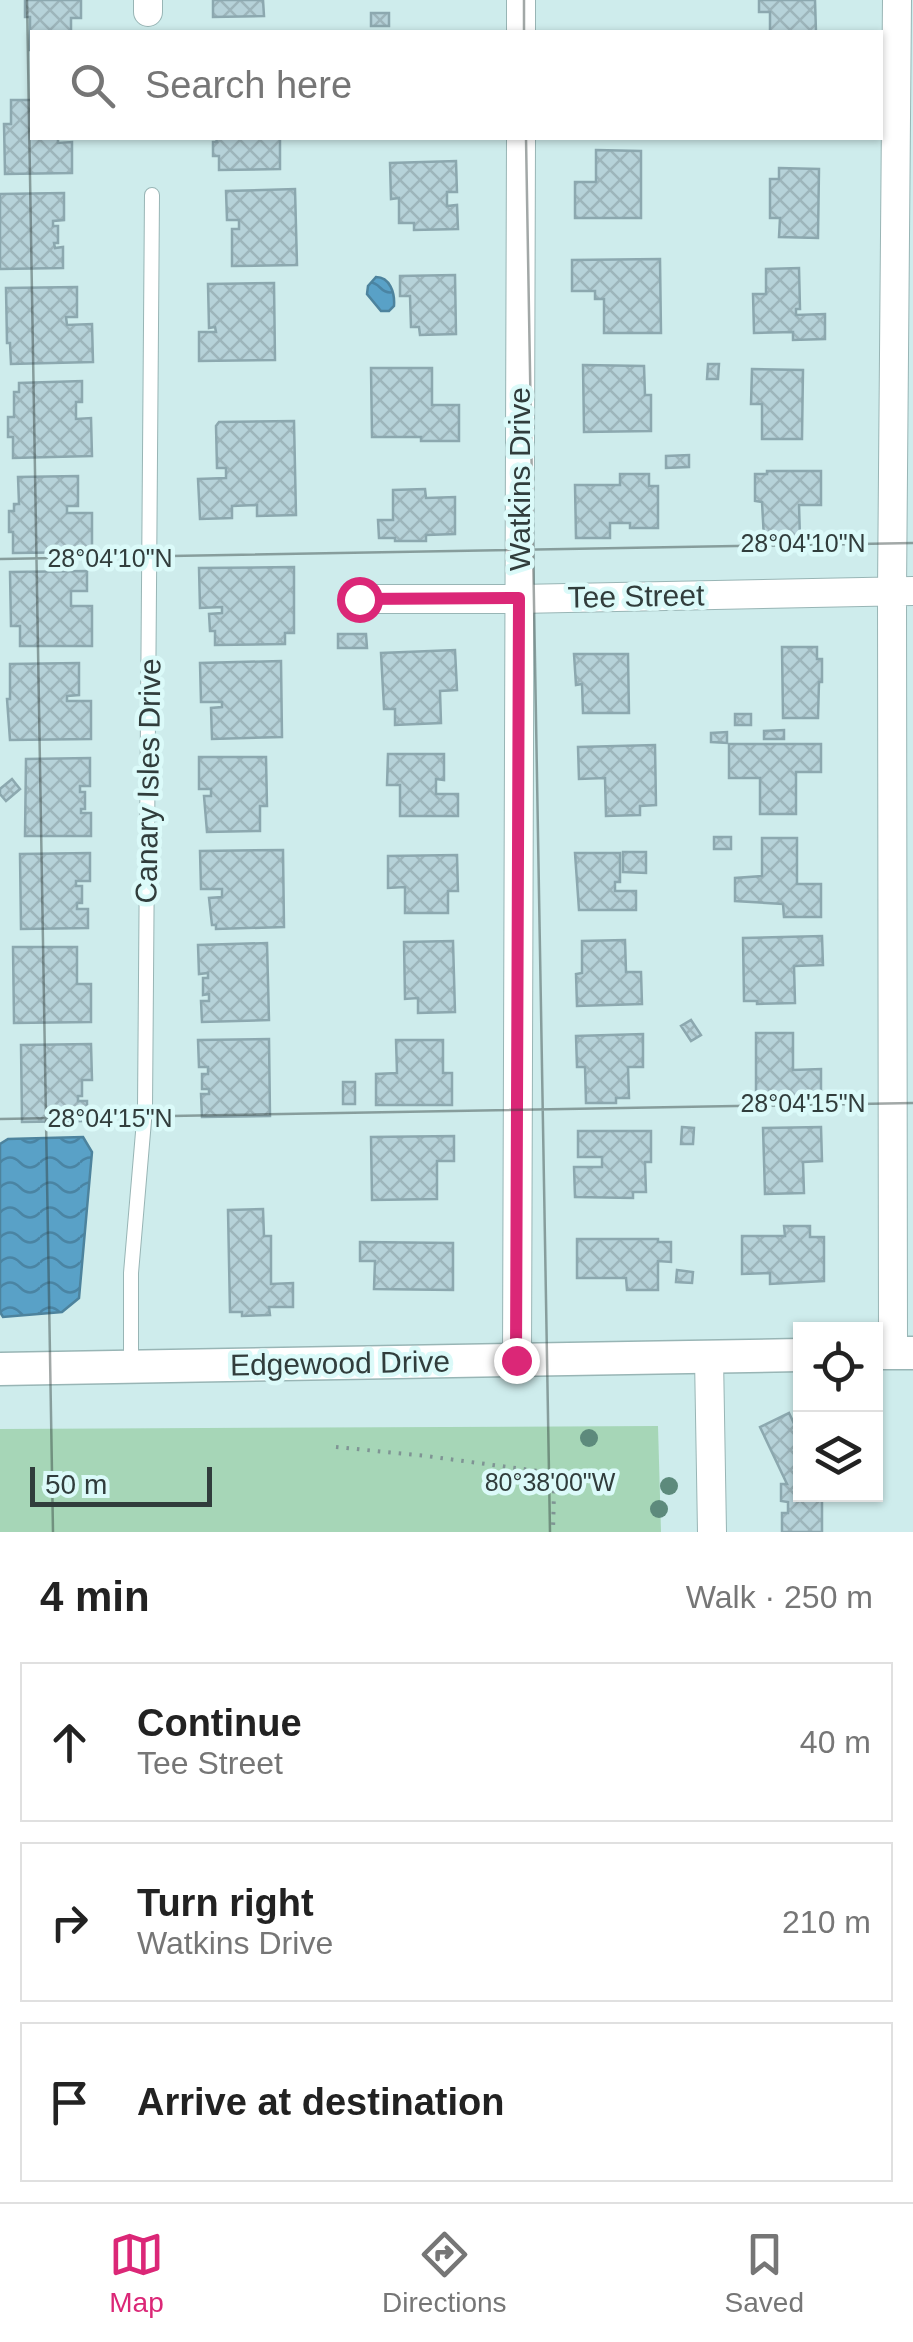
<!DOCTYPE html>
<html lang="en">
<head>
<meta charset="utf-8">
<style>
  :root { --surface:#fff; --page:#f6f6f6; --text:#222; --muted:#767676; --line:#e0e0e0; --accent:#db2777 }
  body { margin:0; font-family:Arial,sans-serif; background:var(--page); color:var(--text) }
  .controls { position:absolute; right:30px; bottom:30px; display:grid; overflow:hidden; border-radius:0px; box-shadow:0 2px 8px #0004 }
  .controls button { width:90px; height:90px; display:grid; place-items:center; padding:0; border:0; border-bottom:2px solid var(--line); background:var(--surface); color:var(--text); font:50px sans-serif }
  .scale { position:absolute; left:30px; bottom:25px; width:182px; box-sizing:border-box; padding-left:10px; border:5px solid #313d3c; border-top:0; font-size:28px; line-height:35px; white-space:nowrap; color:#313d3c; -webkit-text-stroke:8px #dbfaf9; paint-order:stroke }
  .stop { position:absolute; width:30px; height:30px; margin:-22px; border:8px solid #db2777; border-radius:50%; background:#fff }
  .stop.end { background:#db2777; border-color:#fff; box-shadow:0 2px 10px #0008 }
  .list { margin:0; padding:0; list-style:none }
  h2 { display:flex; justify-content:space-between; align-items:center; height:130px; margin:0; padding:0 40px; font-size:42px }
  h2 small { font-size:32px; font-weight:400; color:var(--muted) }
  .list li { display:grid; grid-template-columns:65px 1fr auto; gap:30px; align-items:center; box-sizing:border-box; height:160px; margin:0 20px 20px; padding:0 20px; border:2px solid var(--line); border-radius:0px }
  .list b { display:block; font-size:38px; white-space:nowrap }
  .list p { margin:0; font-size:32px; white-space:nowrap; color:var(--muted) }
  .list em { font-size:32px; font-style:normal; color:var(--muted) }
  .icon { flex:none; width:55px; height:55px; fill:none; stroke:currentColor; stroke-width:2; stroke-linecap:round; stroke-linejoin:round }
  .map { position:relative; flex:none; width:913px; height:1532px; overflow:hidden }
  .search { position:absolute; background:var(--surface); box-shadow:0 2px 8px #0004; left:30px; right:30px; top:30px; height:110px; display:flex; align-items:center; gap:25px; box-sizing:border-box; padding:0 35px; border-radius:0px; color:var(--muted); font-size:38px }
  .sheet { height:670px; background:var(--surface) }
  nav { display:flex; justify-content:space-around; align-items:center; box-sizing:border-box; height:140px; border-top:2px solid var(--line); background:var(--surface); font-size:28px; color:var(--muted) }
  nav a { display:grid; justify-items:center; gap:5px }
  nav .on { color:var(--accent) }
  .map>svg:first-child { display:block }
  .grass { fill:#a6d6b7 }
  .water { fill:url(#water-waves); stroke:#4d839d; stroke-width:2.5 }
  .building { fill:url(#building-cross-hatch); stroke:#8ca8af; stroke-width:2.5 }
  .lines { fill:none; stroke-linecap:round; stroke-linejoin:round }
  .service-casing { stroke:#98b5b5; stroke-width:16 }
  .minor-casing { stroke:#98b5b5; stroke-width:30 }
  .tertiary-casing { stroke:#98b5b5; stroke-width:35 }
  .path { stroke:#7f9494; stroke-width:4; stroke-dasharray:2.5 8; stroke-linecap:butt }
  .service { stroke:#fff; stroke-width:14 }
  .minor { stroke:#fff; stroke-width:28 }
  .tertiary { stroke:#fff; stroke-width:32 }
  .tree { fill:#5d8a7c }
  .route { stroke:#db2777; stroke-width:12 }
  .ticks { fill:none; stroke:#313d3c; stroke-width:2.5; stroke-opacity:0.45 }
  .labels { text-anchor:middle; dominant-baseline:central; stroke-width:9; stroke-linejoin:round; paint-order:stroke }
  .street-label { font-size:30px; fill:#313d3c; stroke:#dbfaf9 }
  .ticks-label { font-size:25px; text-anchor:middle; fill:#313d3c; stroke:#dbfaf9; stroke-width:9; stroke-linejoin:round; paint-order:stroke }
</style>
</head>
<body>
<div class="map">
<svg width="913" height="1532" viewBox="0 0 913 1532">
  <defs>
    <pattern id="water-waves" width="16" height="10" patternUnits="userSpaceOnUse" patternTransform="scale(2.5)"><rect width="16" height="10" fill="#59a1c7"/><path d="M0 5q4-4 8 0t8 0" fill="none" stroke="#4a84a3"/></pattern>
    <pattern id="building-cross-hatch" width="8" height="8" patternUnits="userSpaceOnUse" patternTransform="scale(2.5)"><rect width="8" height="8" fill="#b6d2d9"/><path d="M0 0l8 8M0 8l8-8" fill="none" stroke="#9db5bb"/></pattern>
  </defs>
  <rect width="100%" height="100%" fill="#ceecec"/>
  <path class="grass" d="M658,1426L661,1532H0V1429Z"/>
  <path class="water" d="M376,277C390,277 395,293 394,306L389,311H381L367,294L368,286Z
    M83,1137L92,1152L79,1298L62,1312L3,1317L0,1312V1144L8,1139Z"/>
  <path class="building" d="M25,0H81V18H71V32H32V50H30V17H25Z
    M213,0H263L264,16L213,17Z
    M759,0H815L816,32H770V12H759Z
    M371,13H389V26H371Z
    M11,100H32V138H58V143L72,142V173L5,174L4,124H11Z
    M216,138H280V169L219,170V156H213V142H217Z
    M596,150L641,151V218H575V182H596Z
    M456,161L457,192H447V206L457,205L458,229L414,230V223H399V198L391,199L390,163Z
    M779,168L819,169L818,238L779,237L780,218H770V179H779Z
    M295,189L297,265L232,266V229H239V220H227L226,191Z
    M64,193V220L53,221V226H58V243H54L55,248L63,247V268L0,269V194Z
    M660,259L661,333H604V299H595V291H572V260Z
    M799,268L800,309H796V315L825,314V339L793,340V332L754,333L753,294H766V269Z
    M455,275L456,334L420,335L419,327H411L410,296H400V276Z
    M274,283L275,360L199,361V332H216L215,327L209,328L208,284Z
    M77,287V317H66L67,325L92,324L93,362L11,364L10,343H7L6,288Z
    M708,364H719L718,379H707Z
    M583,365L644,366L645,395H651V431L584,432Z
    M371,368H432V405H459V441H421V437H372Z
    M752,369L803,370L802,439H762V404H751Z
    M82,381V402H76V419L91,418L92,456L13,458V437H8V417H14V392H19V383Z
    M294,421L296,515L257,516V505L232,506V518L200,519L198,479L226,478V468H217L216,426L219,422Z
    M689,455V467L666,468V456Z
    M767,471H821V505H799L800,538L764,539L762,502L755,501V474H767Z
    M620,474H649V486H658V528H630V523H610V538H576L575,485H620Z
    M78,476V506H67V513H92V552L13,553V532H9V511H14V504H19L18,477Z
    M425,489L426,498L455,497V534L426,535V541H395V538H379L378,520H393V490Z
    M294,567V633H285V644L215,645V631H210L209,614L222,613V607L200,608L199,568Z
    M87,571V591H71V606H92V646H20V626H11L10,572Z
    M338,634H366L367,648H338Z
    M782,647H817V659H822V682H819L818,718H783Z
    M455,650L457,690L440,691L441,723L395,725V709H384L381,653Z
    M574,654H628L629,713H583L582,684L576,685Z
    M281,661L282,737L212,739L211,708L222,707V702H201L200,663Z
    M79,663V695L67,696V701H91V739L10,740L7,699H10V664Z
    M735,714H751V725H735Z
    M784,730V739H764V731Z
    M727,732V743L711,742V733Z
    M729,744H821V772H796V814H760V778H729Z
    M655,745L656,805L640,806V815L606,816L605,778L579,779L578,747Z
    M388,754H444V780L436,779V794H458V816H400V785H387Z
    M199,757H266L267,806H260V831L207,832L204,796H211V789H199Z
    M90,758V786H80V792H85V809H81V813H91V836H25L26,759Z
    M12,779L20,789L6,801L0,794V789Z
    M714,837H731V849H714Z
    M762,838H797V884H821V917H784L783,904L735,901V878L762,876Z
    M283,850L284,927L216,929V925H212L209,898L222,897V889H201L200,851Z
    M623,852H646V873L623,872Z
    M90,853V881H76V886H82V903H77V909H88V928L21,929L20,854Z
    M575,853H620V882H615V891H636V910H579Z
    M457,855L458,891H448V913H405V887L388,888V856Z
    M822,936L823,965L794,966L795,1003L757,1004V1001H744L743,938Z
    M625,940L626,972H641L642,1004L577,1006L576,974L582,973V941Z
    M453,941L455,1012L418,1013V998L405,999L404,942Z
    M267,943L269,1020L202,1022L201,1001H209V994L203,995V978H208V973L199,974L198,945Z
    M13,947H77V984H91V1022L14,1023Z
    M691,1020L701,1035L691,1041L681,1026Z
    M756,1033H793V1070L821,1069V1098L756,1099Z
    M643,1034V1067H628L629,1098H616V1103H586L585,1067H577L576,1036Z
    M269,1039L270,1116L202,1117L201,1094H209V1089H202V1074H208V1067H199L198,1040Z
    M396,1040H443V1073H452V1105H376V1074L397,1073Z
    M91,1044L92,1080H82V1096H78V1101H87V1121L22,1122L21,1045Z
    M343,1082H355V1104H343Z
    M682,1127L694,1128L693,1144H681Z
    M821,1127L822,1161L803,1162L804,1193L765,1194L763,1128Z
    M578,1131H651V1162H645L646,1192H633V1198L575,1197L574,1167H602V1157H578Z
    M454,1136V1161H437V1199L372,1200L371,1137Z
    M263,1209L264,1236H271V1284L293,1283V1307H269L270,1315L242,1316V1312H230L228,1210Z
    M784,1226H810V1237H824V1281L770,1284V1273L742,1274V1236H785Z
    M577,1239H658V1242H671V1262L658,1261V1290H627L626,1278H577Z
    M360,1242L453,1243V1290L374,1289L375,1261H360Z
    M677,1270L693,1272L692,1283L676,1282Z
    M789,1413L800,1436V1494H822V1532H782V1513H788V1502L781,1501V1484H787L760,1427Z"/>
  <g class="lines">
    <defs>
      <path id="service" d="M131,1366V1273L145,1109L152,195"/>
      <path id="minor" d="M148,12V0
        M521,32V0
        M359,599H519L913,591
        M893,1353L892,591L897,0
        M709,1357L712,1532
        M517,1360L521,138"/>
      <path id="tertiary" d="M876,1353H913
        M0,1369L800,1355"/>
    </defs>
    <use href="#service" class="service-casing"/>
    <use href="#minor" class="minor-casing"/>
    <use href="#tertiary" class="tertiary-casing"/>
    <path class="path" d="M336,1447L426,1456L538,1471L551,1479L554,1490L553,1532"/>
    <use href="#service" class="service"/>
    <use href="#minor" class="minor"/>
    <use href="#tertiary" class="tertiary"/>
  </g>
  <g class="tree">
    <circle cx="589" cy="1438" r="9"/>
    <circle cx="669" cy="1486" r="9"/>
    <circle cx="659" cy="1509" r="9"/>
  </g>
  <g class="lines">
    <path class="route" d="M359,599L519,598L516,1360"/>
  </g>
  <path class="ticks" d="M27,0L53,1532M524,0V32M526,138L550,1532M0,559L913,543M0,1119L913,1103"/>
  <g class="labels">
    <g class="street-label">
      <text transform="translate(519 479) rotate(-90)">Watkins Drive</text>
      <text transform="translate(636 596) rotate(-1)">Tee Street</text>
      <text transform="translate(148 781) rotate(-89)">Canary Isles Drive</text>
      <text transform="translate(340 1363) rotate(-1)">Edgewood Drive</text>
    </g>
  </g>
  <g class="ticks-label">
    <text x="803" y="552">28°04'10"N</text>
    <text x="110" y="567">28°04'10"N</text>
    <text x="803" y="1112">28°04'15"N</text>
    <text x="110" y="1127">28°04'15"N</text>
    <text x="550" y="1491">80°38'00"W</text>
  </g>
</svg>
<div class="controls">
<button><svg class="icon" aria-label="locate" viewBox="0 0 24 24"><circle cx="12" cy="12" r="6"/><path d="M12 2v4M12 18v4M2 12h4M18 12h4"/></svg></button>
<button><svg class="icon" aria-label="layers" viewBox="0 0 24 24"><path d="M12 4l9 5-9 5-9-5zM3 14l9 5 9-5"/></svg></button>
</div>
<div class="scale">50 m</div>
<div class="stop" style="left:359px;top:599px"></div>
<div class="stop end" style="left:516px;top:1360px"></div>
<div class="search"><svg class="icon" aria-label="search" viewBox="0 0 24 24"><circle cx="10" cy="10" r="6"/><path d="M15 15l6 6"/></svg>Search here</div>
</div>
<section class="sheet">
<h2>4 min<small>Walk · 250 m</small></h2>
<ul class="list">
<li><svg class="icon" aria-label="ahead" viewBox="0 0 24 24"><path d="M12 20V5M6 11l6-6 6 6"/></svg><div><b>Continue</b><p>Tee Street</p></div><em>40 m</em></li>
<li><svg class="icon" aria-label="right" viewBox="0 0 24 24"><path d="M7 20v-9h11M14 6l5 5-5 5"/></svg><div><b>Turn right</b><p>Watkins Drive</p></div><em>210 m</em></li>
<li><svg class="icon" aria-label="arrive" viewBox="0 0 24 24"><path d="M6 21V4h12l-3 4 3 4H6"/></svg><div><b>Arrive at destination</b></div></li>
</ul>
</section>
<nav>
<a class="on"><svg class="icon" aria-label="map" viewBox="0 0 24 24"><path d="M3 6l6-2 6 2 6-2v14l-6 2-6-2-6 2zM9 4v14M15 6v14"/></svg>Map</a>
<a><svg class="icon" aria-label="directions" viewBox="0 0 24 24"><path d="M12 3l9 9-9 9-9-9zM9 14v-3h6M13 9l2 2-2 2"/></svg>Directions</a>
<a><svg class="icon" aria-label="saved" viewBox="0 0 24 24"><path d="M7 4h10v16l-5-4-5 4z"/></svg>Saved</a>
</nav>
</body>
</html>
